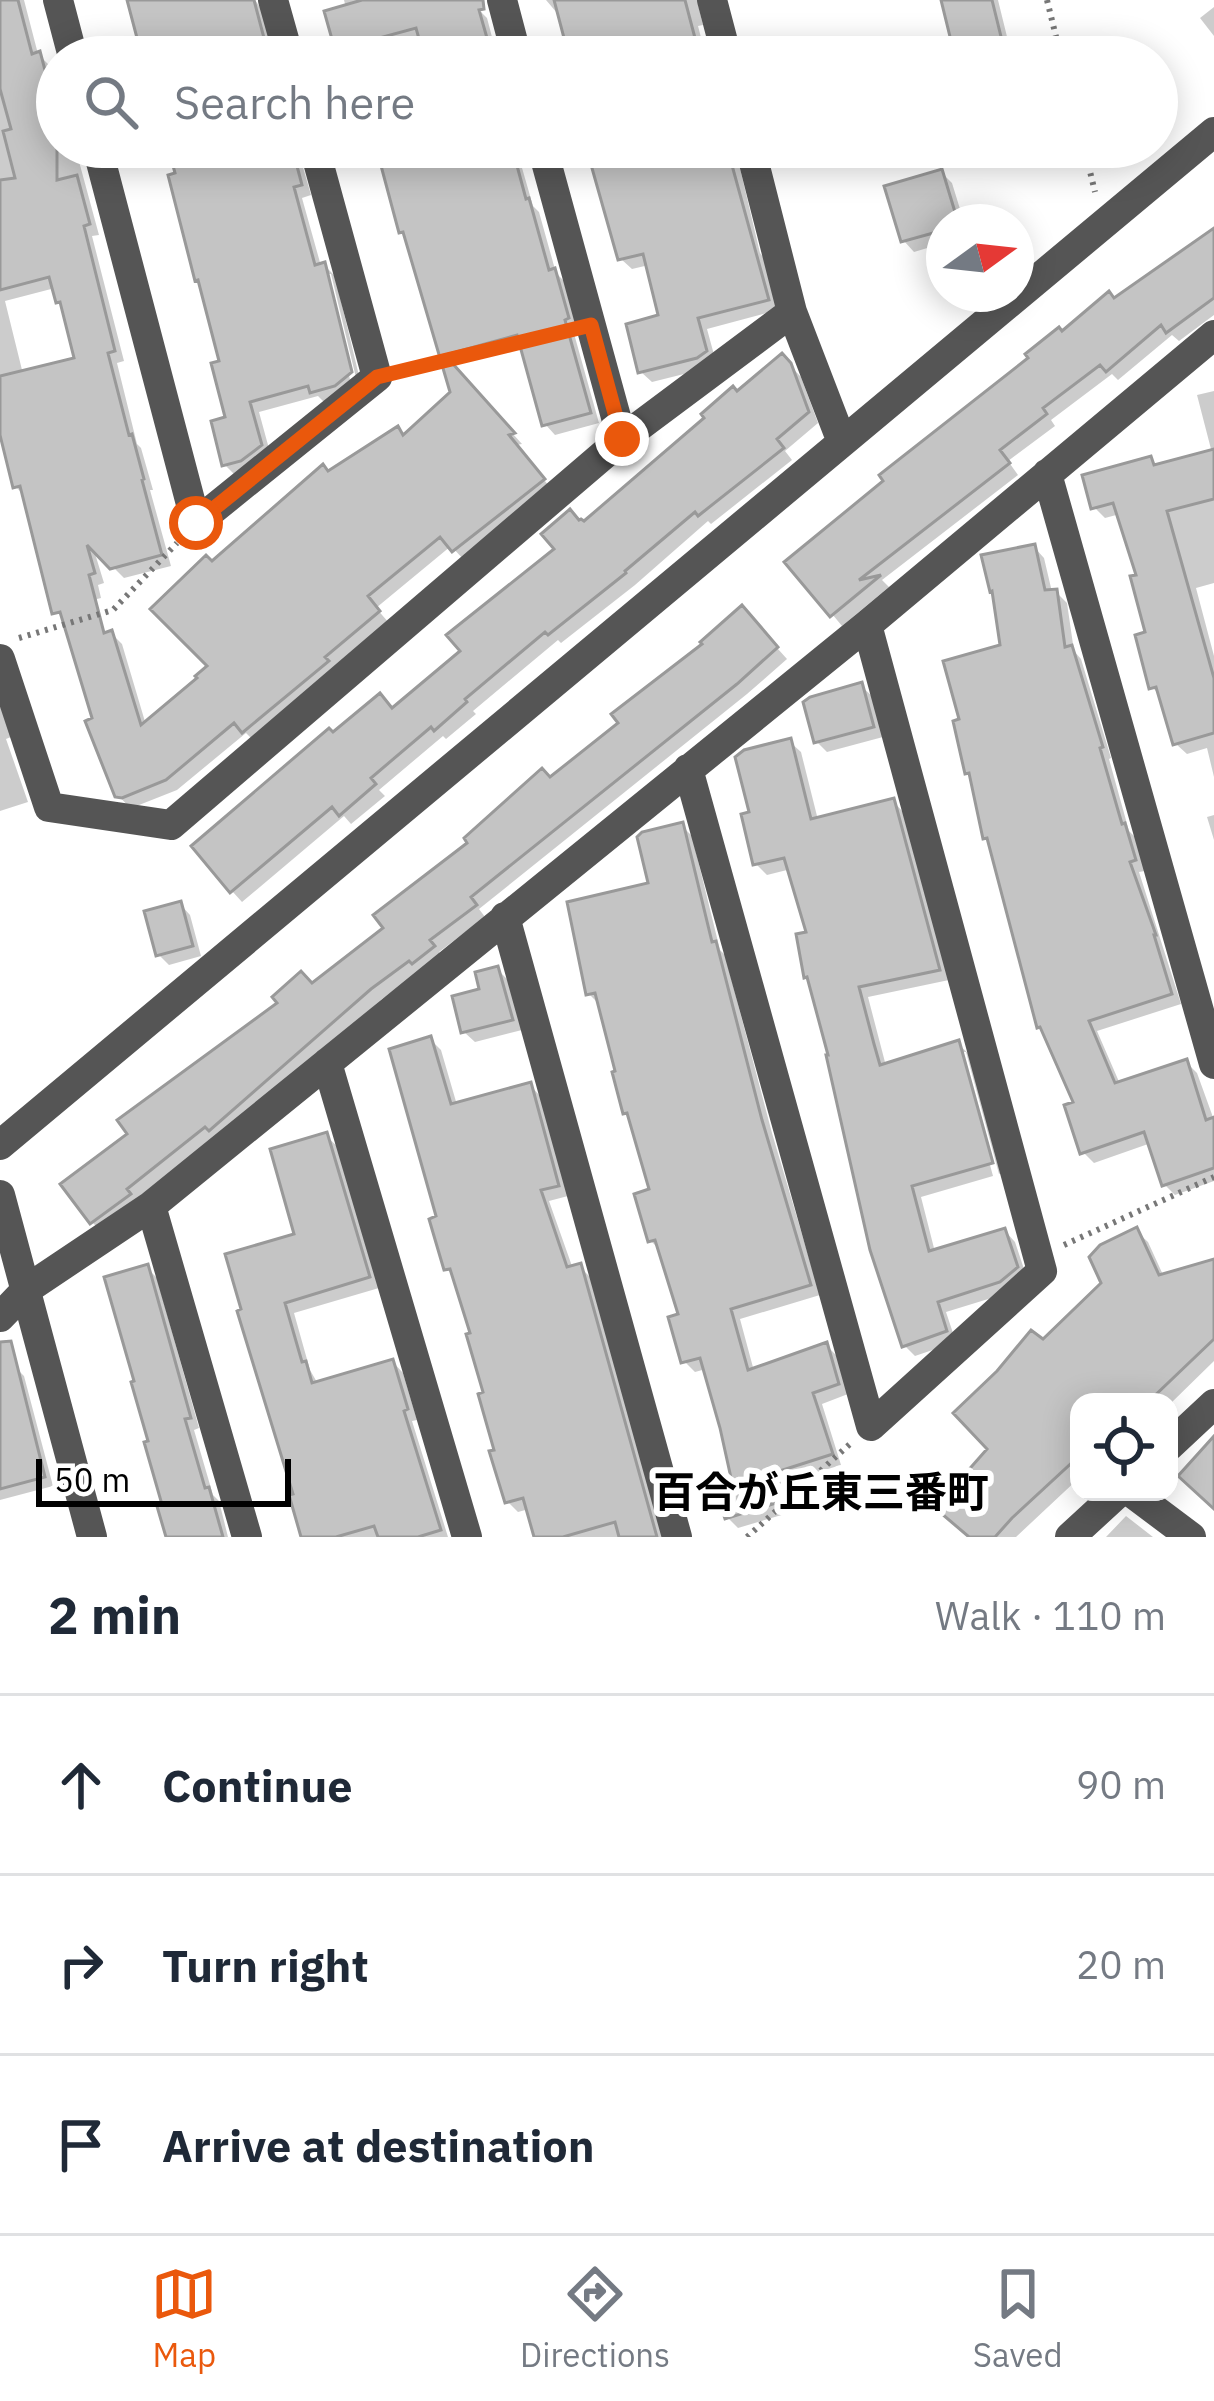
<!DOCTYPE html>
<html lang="en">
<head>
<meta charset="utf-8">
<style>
  :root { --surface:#fff; --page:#f2f2f3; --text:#1f2937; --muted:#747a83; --line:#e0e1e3; --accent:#ea580c }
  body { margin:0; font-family:"IBM Plex Sans","Noto Sans JP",sans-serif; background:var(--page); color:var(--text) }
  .controls { position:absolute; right:36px; bottom:36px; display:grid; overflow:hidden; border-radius:24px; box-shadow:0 6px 30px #0003 }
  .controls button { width:108px; height:108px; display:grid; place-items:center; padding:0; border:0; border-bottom:3px solid var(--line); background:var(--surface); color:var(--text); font:60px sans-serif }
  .compass { position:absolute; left:926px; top:204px; width:108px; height:108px; border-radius:50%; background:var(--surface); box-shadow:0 6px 30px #0003; rotate:75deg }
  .scale { position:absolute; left:36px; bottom:30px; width:255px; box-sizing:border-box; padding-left:12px; border:6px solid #000; border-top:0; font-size:33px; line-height:42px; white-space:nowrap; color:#000; -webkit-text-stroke:9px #fff; paint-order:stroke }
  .stop { position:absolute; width:36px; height:36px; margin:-27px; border:9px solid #ea580c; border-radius:50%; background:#fff }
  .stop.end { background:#ea580c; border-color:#fff; box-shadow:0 3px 12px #0008 }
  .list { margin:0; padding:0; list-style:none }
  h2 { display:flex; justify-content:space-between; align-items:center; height:156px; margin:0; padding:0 48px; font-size:51px }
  h2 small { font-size:39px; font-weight:400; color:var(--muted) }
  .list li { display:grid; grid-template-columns:78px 1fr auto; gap:36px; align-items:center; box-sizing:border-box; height:180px; padding:0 48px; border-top:3px solid var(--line) }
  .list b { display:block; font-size:45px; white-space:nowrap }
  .list em { font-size:39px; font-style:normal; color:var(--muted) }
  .icon { flex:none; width:66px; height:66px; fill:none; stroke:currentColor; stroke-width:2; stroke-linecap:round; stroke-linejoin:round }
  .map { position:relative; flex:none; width:1214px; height:1537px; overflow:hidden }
  .search { position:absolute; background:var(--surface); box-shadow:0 6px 30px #0003; left:36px; right:36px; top:36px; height:132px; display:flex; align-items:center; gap:30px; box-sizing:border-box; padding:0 42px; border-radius:66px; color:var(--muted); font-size:45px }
  .sheet { height:696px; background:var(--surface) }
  nav { display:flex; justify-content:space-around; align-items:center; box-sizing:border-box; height:168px; border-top:3px solid var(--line); background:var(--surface); font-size:33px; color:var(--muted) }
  nav a { display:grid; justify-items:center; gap:6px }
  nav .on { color:var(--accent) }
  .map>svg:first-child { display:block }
  .shadow { fill:#0003; fill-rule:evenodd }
  .building { fill:#c4c4c4; stroke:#999; stroke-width:3 }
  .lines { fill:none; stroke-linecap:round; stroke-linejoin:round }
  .path { stroke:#777; stroke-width:6; stroke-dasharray:3 6; stroke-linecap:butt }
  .minor { stroke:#555; stroke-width:30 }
  .route { stroke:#ea580c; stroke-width:15 }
  .labels { text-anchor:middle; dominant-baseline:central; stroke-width:12; stroke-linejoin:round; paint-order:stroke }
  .quarter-label { font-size:42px; font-weight:bold; fill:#000; stroke:#fff }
</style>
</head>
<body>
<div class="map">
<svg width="1214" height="1537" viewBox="0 0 1214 1537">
  <rect width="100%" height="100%" fill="#fff"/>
  <path class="shadow" d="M0,0H24L38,54L49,65L57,94V147H78L80,153L77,154L99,235L92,236L124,361L117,363L137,444L141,448L153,490H150L171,566L124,578L93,547L104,583L98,585L101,598L61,608L26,497L16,487L0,413ZM55,288L59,301L64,306L78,360L23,374L5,301Z
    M130,0H255L264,13L275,57H115L143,49Z
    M344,0H475L477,8L487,18L497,56L347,57L338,49L346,8Z
    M546,0H697L703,25L698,26L706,57H572L557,13Z
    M944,0H998L1012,57H958Z
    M1214,7V36L1200,18Z
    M172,147H297L311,195L302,198L321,266L324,265L335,276L361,384L358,386L331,274H325L352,388L324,402L318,396L259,412L271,456L236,476L225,465L229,419L223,363Z
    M378,147H516L533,206L539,212L556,273L565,282L578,329L573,330L599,423L555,435L545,424L523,346L452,366L522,444L516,445L553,491L465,561L451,546L376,608L389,623L254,741L246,733L177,790L134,807H129L118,795L95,720L101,630L107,635L111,633L122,644L146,725L211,667L212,566L329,474L405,437L453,393L408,238L402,232Z
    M591,147H735L760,253L764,258L778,310L707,329L716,362L708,368L652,382L641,372L661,318L649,265L632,269L621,259Z
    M941,172L952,183L964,222H944V243L914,252L904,241Z
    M1214,232V315L1179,341L1172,335L1118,380L1112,374L1051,420L1055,426L1008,461L1018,475L882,580L889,587L842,626L789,562L1062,335Z
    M782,357L801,377L818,423L785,451L792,460L711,524L708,521L635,585L561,643L558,640L473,711L476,714L446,739L443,736L379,790L385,796L351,824L344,816L242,902L232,891L333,736L393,711L464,651L584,525Z
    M1214,391V583L1196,588L1214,656V777L1207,748L1187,754L1176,744L1162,697L1152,687L1149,634L1140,577L1120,514L1105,518L1094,507L1151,459L1158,467L1212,453L1197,395Z
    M1034,547L1044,558L1052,592H1056L1067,603L1074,651L1081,659L1111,758L1109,759L1129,831L1135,837L1145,871L1139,872L1181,1004L1097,1031L1120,1084L1187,1063L1197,1073L1214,1120V1181L1175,1195L1164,1184L1151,1143L1094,1163L1083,1152L1077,1103L992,844L985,837L973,778L968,773L963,721L1003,647Z
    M752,620L787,659L747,694L479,909L485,917L439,952L443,958L421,970L382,999L221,1140L102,1232L92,1222L313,987L388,929L550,780L623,723L706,645Z
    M861,686L872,696L883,737L827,752L816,741Z
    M0,705L11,737L6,739L28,802L0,811Z
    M790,742L801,752L818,820L893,801L903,812L949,980L868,997L886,1066L958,1044L969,1054L1001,1173L999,1174L966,1052H959L993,1176L921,1197L935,1252L1005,1231L1015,1242L1027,1278L1011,1292L946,1312L956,1342L915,1356L904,1345L810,935L791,869L767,875L756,864L752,814Z
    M1214,815V840L1207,817Z
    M682,826L692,836L720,950L725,955L772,1133L820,1295L740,1319L754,1371L826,1345L837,1356L848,1394L822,1404L841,1465L776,1485L785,1514L738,1528L728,1518L737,1489L706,1369L695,1372L684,1361L682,1316L661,1251L650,1240L653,1191L631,1118L625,1112L601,1006L589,994L652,885Z
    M180,904L190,915L201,956L169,965L158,954Z
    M497,969L508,980L522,1030L475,1042L464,1032Z
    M430,1039L441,1050L457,1105L530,1085L540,1096L568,1196L549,1201L573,1269L580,1267L590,1277L663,1537H537L529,1509L518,1512L507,1501L473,1335L457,1279L447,1269L440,1218Z
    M326,1136L337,1146L379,1288L294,1313L310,1370L318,1384L393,1362L403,1373L417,1420L412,1421L448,1537H304L296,1496L240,1313L298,1236Z
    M1136,1231L1148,1242L1164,1277L1214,1262V1361L1169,1405V1402H1079V1478L1016,1537H971L991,1449L1043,1343L1105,1283Z
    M147,1268L157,1278L199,1428L194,1430L213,1495L219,1501L228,1537H168L165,1503L152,1443Z
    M15,1367L24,1376L53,1486L0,1500V1373Z
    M1126,1516L1153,1537H1106Z"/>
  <path class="building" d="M0,0H18L32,54L40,51L57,116V180L77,175L90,224L84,226L115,351L108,353L129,435L132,434L144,479L142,480L162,555L110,569L87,545L95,573L89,575L104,633L112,630L141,725L197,678L195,676L207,666L150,609L206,555L212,561L323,464L328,471L398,426L403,435L450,392L403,232L399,233L376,147H512L526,199L529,198L549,270L555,268L569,318L565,320L591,413L542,426L517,335L445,355L515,433L509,435L545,479L452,552L440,537L368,596L380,611L325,657L329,661L242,733L234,723L166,780L122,798L115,797L85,721L92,718L60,612L52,614L20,486L13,488L0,435V376L74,358L60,302L56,303L49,277L0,290V180L15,178L3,131L11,129L0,89Z
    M127,0H254L269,57H142Z
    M362,0H483L484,9L479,10L489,45L446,57H424L416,28L335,50L324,11Z
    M554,0H685L700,57H569Z
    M941,0H992L1006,57H955Z
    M168,147H208L211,157L246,147H292L302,185L294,187L315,265L325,262L352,372L335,386L310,393L308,386L250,402L262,445L241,461L222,466L211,421L225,417L211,363L219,361L198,280L195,281L168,175L175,173Z
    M586,147H727L769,300L698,318L707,351L697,358L638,373L626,324L658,315L643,254L618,260Z
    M942,169L958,222H944V230L901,242L884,186Z
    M1214,228V298L1166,333L1161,325L1106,372L1100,365L1043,408L1047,414L1000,450L1010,463L859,580L881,575L830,617L784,562L883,481L879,475L1028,358L1025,354L1059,327L1062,331L1109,291L1114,298Z
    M782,353L791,363L809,412L777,439L784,448L698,516L695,512L625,571L626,573L548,635L545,632L465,699L467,702L434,731L431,727L371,778L376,784L339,816L332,807L230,893L191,846L329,728L333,732L380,693L392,708L460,651L446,635L554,549L541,534L570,509L579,520L581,519L584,521L704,418L701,414L733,386L737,391Z
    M1214,449V499L1167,511L1214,678V733L1173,745L1156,687L1149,689L1135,635L1145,632L1130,576L1136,575L1113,503L1091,509L1082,475L1151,456L1154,465Z
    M1035,544L1045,590L1057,589L1065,647L1072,645L1103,747L1100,748L1122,824L1125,823L1136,860L1130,862L1156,935H1154L1172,994L1089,1021L1115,1083L1187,1059L1206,1120L1214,1117V1168L1162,1186L1144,1132L1080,1154L1064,1105L1073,1102L1040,1027L1037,1028L987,838L983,839L969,773L965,774L953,721L959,719L943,661L1000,645L992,591L990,592L981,555Z
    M742,605L778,647L737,684L471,897L477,905L430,940L435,946L412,964L409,961L371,989L209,1131L205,1127L127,1189L131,1194L90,1224L60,1184L127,1134L117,1120L277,1003L272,997L301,971L312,983L383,928L373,915L467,843L464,838L542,768L550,777L618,723L611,714L702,644L700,642Z
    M862,682L874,727L814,743L803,702L810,697Z
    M791,738L811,819L894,798L940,970L859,987L874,1044L880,1065L959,1040L993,1163L912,1186L929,1251L1005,1228L1018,1267L1000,1282L938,1302L947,1331L902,1347L870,1250L826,1055H828L807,977L804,978L796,934L806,932L784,858L753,865L741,814L749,812L735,757L744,750Z
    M683,822L712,942L716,941L762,1120L811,1285L731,1309L748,1370L827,1342L839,1384L813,1393L833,1454L767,1475L776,1503L725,1519L716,1492L733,1487L720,1428L700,1358L681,1363L668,1317L678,1314L655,1240L648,1242L634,1194L649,1189L627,1113L623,1114L612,1072L615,1071L595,993L586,995L567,902L648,883L637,837L642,832Z
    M181,901L193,946L156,956L144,911Z
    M498,966L513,1020L461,1033L452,996L479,989L475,972Z
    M431,1036L451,1104L531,1082L559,1186L541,1190L567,1267L581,1263L657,1537H619L615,1522L563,1537H534L523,1498L505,1503L489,1451L494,1450L478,1394L483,1392L466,1334L470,1333L450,1269L444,1270L429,1219L436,1216L389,1049Z
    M327,1132L370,1277L285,1303L302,1362L306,1361L312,1383L393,1359L408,1409L404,1411L441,1530L418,1537H378L374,1526L336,1537H301L289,1495L293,1494L237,1311L241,1309L225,1254L294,1234L270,1149Z
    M1137,1227L1159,1275L1214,1259V1339L1148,1402H1079V1456L1012,1518L995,1537H969L935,1508L987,1449L953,1413L997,1371L1031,1330L1043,1339L1101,1283L1089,1257L1100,1245Z
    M148,1264L191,1418L185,1419L205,1488L209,1487L223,1537H166L156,1503L161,1501L144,1442L148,1441L131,1382L134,1381L104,1277Z
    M11,1341L45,1477L0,1489V1342Z
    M1214,1436V1509L1178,1476Z"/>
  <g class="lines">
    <path class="path" d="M1047,0L1061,57
      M1084,147L1095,192
      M408,370L564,331
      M19,638L113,610L177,543
      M1064,1245L1214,1177
      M747,1537L850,1444"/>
    <path class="minor" d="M58,0L73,57
      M273,0L289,57
      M502,0L517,57
      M712,0L727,57
      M97,147L196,523L377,377L314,147
      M542,147L622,439
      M750,147L792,312L842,442
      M1047,474L1214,1064
      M0,659L49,807L171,825L622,439L792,312
      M688,769L871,1426L1042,1271L867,625
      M505,917L677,1537
      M327,1063L467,1537
      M0,1145L1214,132
      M0,1195L92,1537
      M151,1206L247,1537
      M0,1317L27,1289L151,1206L867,625L1214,335
      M1169,1446L1214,1404
      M1131,1492L1191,1537
      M1070,1537L1119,1492"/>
  </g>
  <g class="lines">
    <path class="route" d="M196,523L377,377L591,325L622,439"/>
  </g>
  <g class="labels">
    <g class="quarter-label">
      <text x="821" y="1491">百合が丘東三番町</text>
    </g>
  </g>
</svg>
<div class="controls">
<button><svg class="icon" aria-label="locate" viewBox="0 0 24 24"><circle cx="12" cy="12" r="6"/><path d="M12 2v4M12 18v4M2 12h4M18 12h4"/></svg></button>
</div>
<svg class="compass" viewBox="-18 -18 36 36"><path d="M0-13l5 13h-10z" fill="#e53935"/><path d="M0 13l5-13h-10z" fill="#747a83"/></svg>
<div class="scale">50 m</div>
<div class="stop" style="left:196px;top:523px"></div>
<div class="stop end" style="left:622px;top:439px"></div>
<div class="search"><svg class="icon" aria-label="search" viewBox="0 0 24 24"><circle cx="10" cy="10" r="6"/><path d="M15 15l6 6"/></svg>Search here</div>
</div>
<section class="sheet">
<h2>2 min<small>Walk · 110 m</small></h2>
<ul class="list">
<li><svg class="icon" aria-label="ahead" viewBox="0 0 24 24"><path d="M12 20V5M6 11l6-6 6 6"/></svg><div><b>Continue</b></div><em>90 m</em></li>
<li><svg class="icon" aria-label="right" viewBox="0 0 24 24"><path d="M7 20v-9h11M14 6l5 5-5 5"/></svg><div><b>Turn right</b></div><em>20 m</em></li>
<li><svg class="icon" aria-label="arrive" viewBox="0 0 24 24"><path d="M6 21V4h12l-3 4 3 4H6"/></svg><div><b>Arrive at destination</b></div></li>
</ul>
</section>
<nav>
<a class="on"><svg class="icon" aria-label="map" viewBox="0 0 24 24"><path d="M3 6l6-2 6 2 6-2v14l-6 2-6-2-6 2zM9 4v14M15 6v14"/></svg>Map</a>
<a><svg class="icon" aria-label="directions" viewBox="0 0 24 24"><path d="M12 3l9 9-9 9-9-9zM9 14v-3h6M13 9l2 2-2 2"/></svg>Directions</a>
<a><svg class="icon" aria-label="saved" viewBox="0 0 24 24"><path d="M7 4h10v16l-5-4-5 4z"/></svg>Saved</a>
</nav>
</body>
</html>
